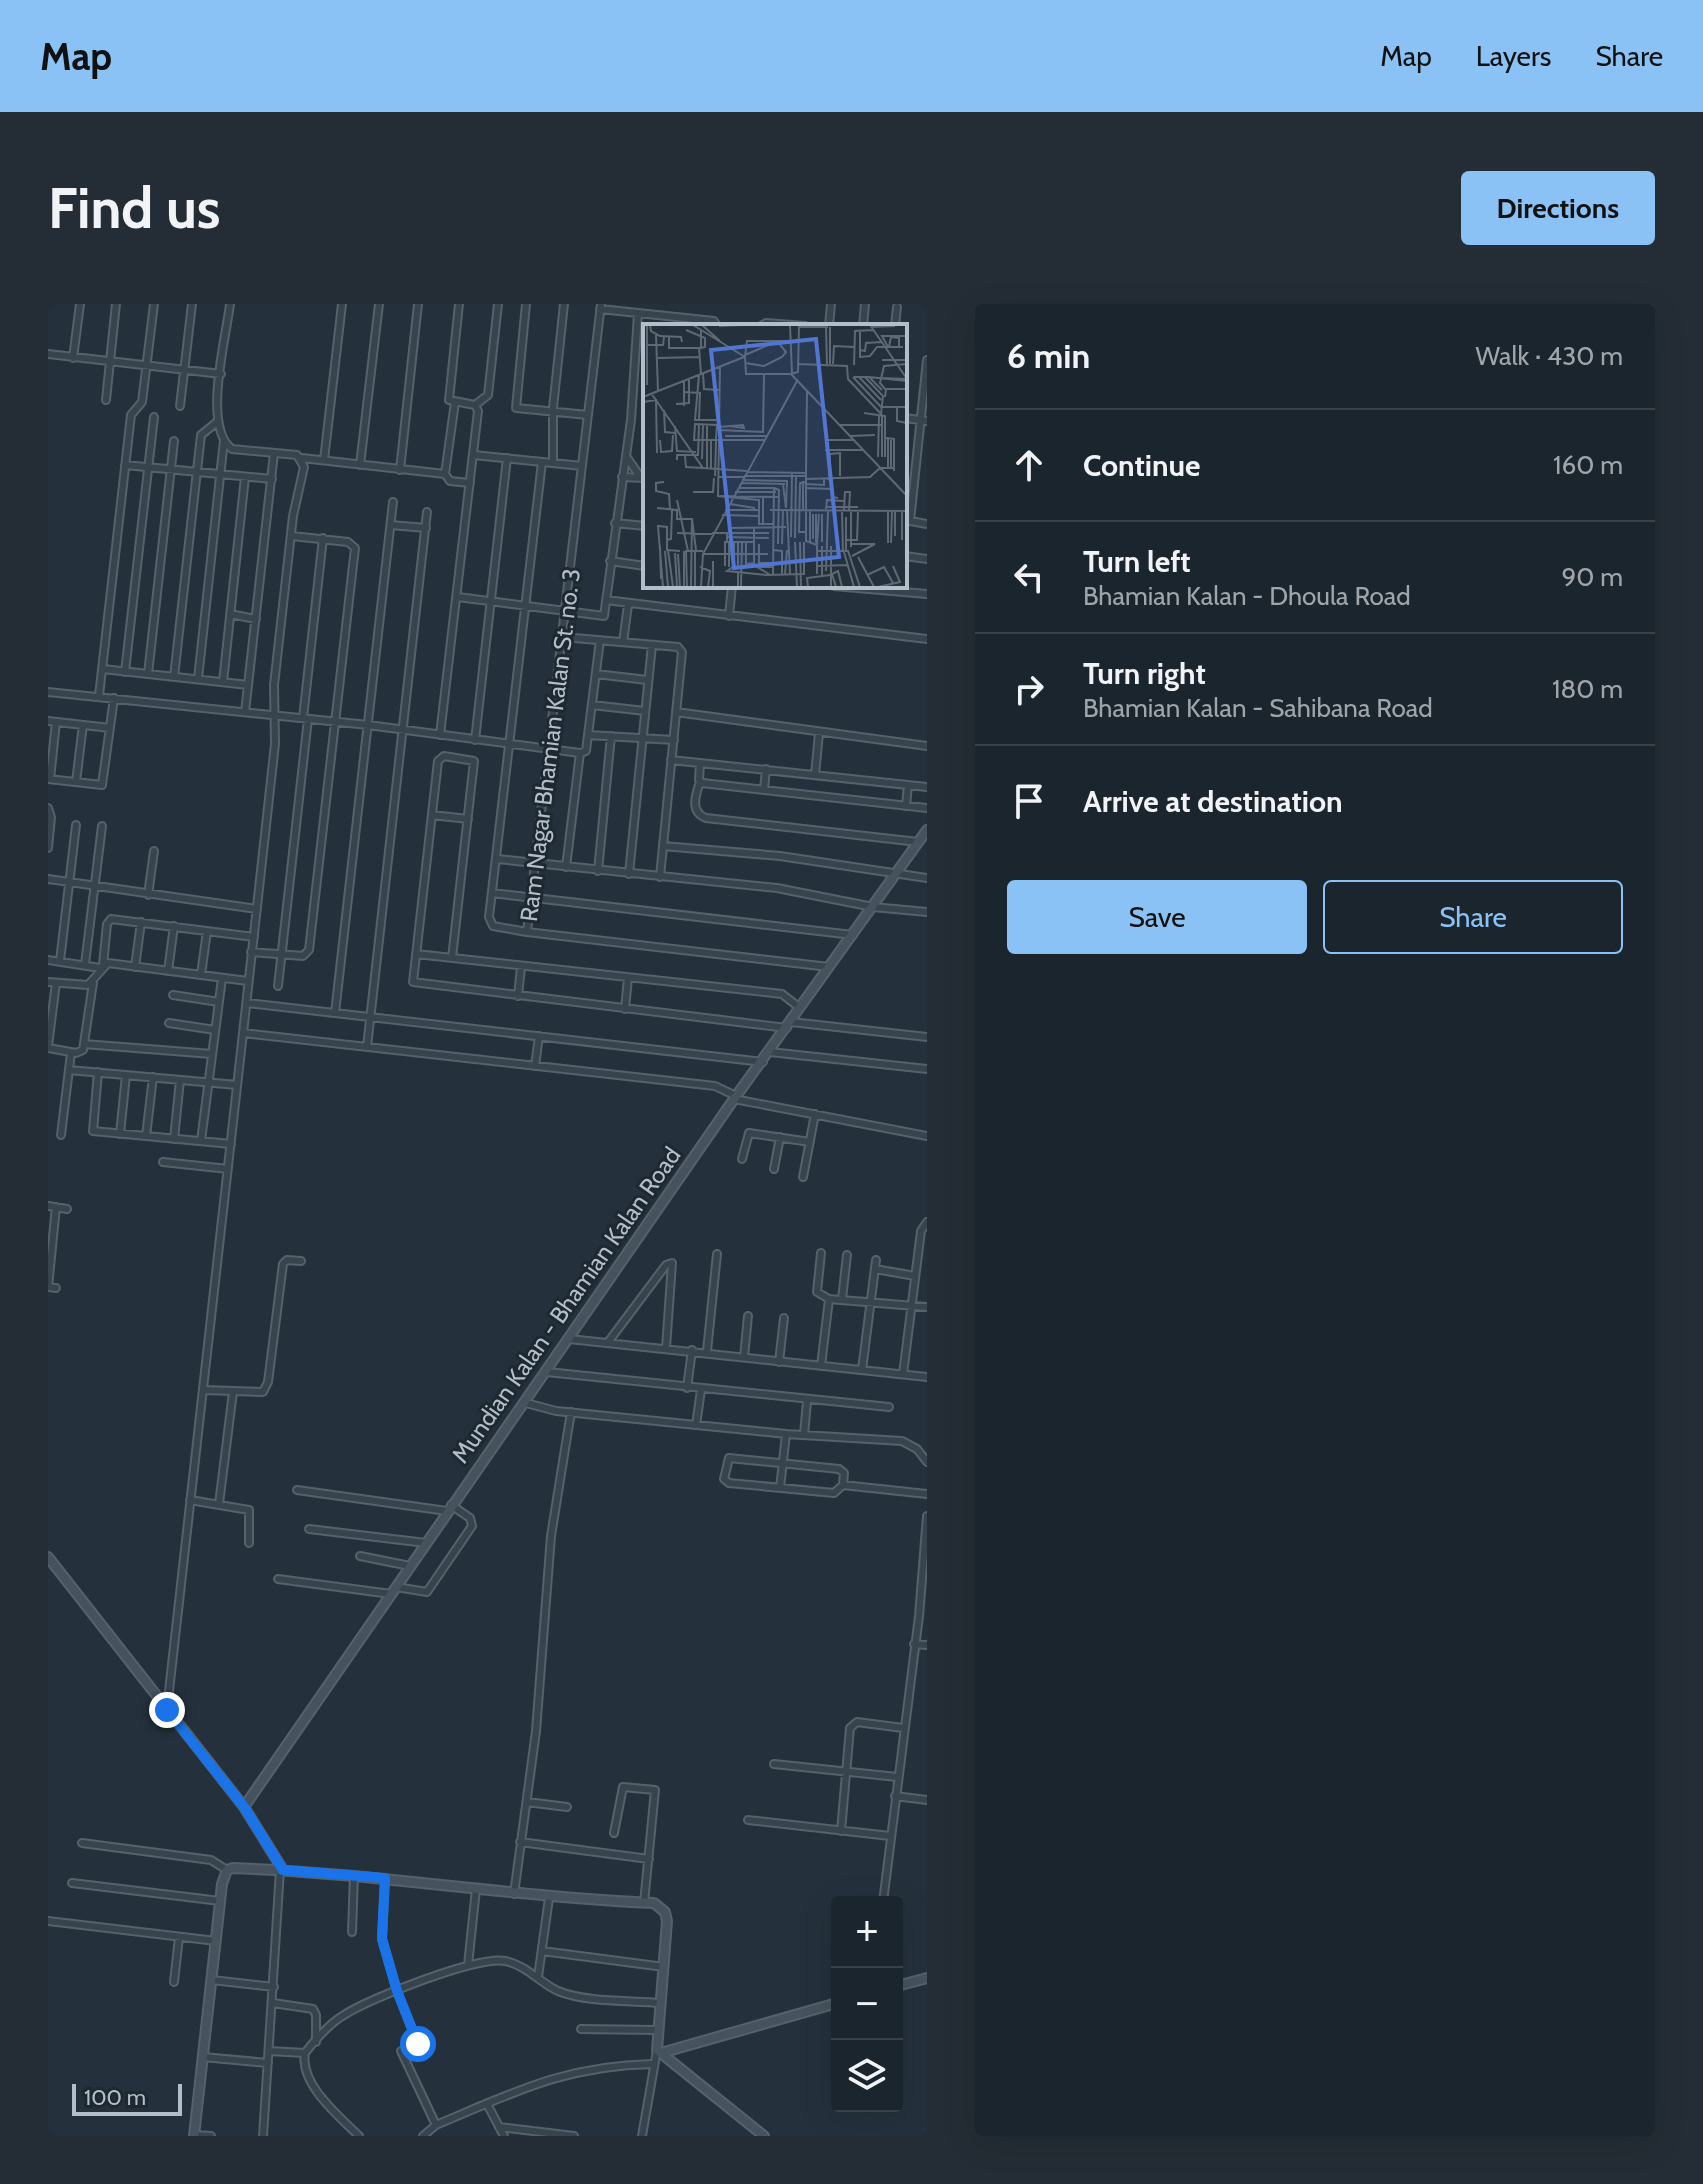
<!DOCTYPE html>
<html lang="en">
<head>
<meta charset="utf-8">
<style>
  :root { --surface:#1b252d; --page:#242d35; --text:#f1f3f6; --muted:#a0a5aa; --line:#394249; --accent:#8ac2f6 }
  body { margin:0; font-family:Cabin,sans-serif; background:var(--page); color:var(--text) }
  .controls { position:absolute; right:24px; bottom:24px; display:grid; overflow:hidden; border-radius:8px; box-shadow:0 8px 32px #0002 }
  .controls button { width:72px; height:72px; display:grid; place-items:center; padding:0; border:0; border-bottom:2px solid var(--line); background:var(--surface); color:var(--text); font:40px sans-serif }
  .scale { position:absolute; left:24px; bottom:20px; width:110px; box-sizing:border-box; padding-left:8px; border:4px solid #b3bec8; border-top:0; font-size:22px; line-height:28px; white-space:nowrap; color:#b3bec8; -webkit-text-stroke:6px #1d2831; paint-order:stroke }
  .stop { position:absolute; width:24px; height:24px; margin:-18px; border:6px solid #1a73e8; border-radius:50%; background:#fff }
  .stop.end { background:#1a73e8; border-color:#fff; box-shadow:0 2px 8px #0008 }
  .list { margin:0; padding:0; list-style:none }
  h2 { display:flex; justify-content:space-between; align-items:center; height:104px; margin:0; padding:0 32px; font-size:34px }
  h2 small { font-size:26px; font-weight:400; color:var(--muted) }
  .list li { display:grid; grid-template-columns:52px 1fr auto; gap:24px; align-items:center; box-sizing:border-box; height:112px; padding:0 32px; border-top:2px solid var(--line) }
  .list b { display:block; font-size:30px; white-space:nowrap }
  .list p { margin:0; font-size:26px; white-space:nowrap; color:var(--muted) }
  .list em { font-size:26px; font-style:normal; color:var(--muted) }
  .actions { display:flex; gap:16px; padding:24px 32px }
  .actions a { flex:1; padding:18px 0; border:2px solid var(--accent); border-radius:8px; text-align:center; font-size:28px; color:var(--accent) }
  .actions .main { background:var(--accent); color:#111 }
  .icon { flex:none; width:44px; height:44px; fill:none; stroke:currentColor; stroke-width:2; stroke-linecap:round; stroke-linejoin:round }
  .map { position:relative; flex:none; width:879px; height:1832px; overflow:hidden; border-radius:8px }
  header { display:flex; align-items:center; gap:48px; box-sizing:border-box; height:112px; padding:0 40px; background:var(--accent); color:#111 }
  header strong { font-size:38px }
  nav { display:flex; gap:44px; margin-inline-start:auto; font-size:28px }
  .intro { display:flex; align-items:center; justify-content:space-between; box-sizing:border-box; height:192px; padding:0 48px }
  h1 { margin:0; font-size:56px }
  .button { padding:20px 36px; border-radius:8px; background:var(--accent); color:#111; font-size:28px; font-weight:700 }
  main { display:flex; gap:48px; padding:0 48px }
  aside { flex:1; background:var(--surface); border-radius:8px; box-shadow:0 8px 32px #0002 }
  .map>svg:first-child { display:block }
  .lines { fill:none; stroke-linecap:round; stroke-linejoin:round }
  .street-casing { stroke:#56616a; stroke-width:10 }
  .secondary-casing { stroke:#56616a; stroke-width:12 }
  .street { stroke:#37434d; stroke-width:6 }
  .secondary { stroke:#45535f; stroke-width:8 }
  .route { stroke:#1a73e8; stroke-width:10 }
  .labels { text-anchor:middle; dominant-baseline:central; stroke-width:6; stroke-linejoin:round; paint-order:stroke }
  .street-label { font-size:24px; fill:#b3bec8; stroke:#1d2831 }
  .inset-road { fill:none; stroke:#5d6974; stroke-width:2 }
  .view { fill:#5275d2; fill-opacity:0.15; stroke:#5275d2; stroke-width:4 }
  .inset-edge { fill:none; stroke:#b3bec8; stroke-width:4 }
</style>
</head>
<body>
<header>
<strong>Map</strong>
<nav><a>Map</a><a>Layers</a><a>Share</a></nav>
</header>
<div class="intro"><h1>Find us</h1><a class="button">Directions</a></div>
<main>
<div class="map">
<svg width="879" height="1832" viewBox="0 0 879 1832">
  <rect width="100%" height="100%" fill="#24313c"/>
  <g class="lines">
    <defs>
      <path id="street" d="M182,0C178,34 154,123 184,145L249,151L256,163L245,212L226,381L227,440L195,729L667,782L688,792
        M478,0L468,104L540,111
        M553,0L479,628L781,663
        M552,5L666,17L669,22
        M713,22L718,19L757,22
        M781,22L783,0
        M815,22L817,0
        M847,22L849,3
        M0,50L173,70
        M25,54L32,0
        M58,96L68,0
        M407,98L397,170L402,177L422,179
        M427,101L440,91L450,0
        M132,102L144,0
        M857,114L879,117
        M426,151L534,162
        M578,152L593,174
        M254,154L397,170
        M276,156L294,0
        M505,159V104L516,0
        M77,161L224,175
        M312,161L331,0
        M352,166L370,0
        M574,173L597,174
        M857,216L879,220
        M862,217L879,56
        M567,219L597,222
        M343,221L378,224
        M857,252L879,255
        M562,257L597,262
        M786,282L879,290
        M410,293L556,312L583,116L590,10
        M558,296L879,335
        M182,310L208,315
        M681,312L684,282
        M515,333L630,343L634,348L612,573
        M575,338L580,301
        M55,365L200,381
        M77,368L106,113
        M100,370L126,137
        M548,370L599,376
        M126,373L153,131L169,118
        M150,375L176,136
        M175,378L197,173
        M0,388L320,421L532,449
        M51,392L83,111L94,98L106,0
        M544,401L597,407
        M197,408L226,149
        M628,408L879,442
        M255,414L275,234
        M0,417L62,424
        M392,431L430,107L427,101L401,96L411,0
        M540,431L552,336
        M427,436L459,154
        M623,456L879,483
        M652,459L651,476L654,479L879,504
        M767,471L771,429
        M0,475L54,481L66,394
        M2,475L8,418
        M28,478L35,421
        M652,478C647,492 642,508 658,514L870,538
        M716,486L718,465
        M858,502L860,481
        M0,504L3,513L0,544
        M384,511L420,515
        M615,542L732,552L879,574
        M449,555L729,584L825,603L879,608
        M518,563L532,449L538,447L540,431L626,436
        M550,567L563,432
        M581,570L604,341
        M0,575L209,605
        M444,589L805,631
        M100,591L106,547
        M479,628L445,622L441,613L494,158
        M203,648L255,652L261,646L307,244L300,238L244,232
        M368,650L734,690L752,704
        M404,654L426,457L396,452L390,457L365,678L739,724
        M0,656L52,664
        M12,657L28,521
        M37,660L54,522
        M55,661L59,620L63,615L206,633
        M87,663L93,618
        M120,667L126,622
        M153,671L159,627
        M0,678L40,681L60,659L200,677
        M230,682L260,415
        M125,691L171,698
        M470,692L473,663
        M199,699L715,758
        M577,705L580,674
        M287,709L345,198
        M743,718L879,733
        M121,719L167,726
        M36,740L164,750
        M0,742L8,679
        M319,743L379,208
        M0,744L28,749L35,746L45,679
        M722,748L879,765
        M487,762L491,732
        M21,766L189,781
        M50,768L45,827L183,840
        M686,795L879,832
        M72,830L78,771
        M13,831L23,749
        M98,832L105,773
        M126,835L132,776
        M153,837L174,674
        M694,855L701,829L762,838
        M115,858L180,865
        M726,865L732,833
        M755,873L767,810
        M0,902L19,905
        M773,949L769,988L781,995
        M827,965L867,972
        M8,984L0,983L8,903
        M794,995L799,951
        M521,1035L879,1073
        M561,1037L618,961L624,959L618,1044
        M659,1047L669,950
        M696,1053L700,1012
        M731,1058L736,1014
        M773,1062L781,995L879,1003
        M814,1066L828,956
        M499,1068L841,1103
        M855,1070L873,927L879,918
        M639,1084L644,1046
        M155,1086L215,1088L220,1078L235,960L239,956L253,957
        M478,1099L508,1107L738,1130L854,1137L869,1145L879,1158
        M648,1121L653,1086
        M756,1131L759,1097
        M681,1154L791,1165L796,1169L795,1181L786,1189L681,1179L676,1175Z
        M795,1181L879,1190
        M732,1184L738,1130
        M249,1186L399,1207
        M142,1196L201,1206V1239
        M171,1200L185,1088
        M261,1225L378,1239
        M312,1252L362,1262
        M230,1275L343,1290
        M348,1283L379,1288L424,1222L422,1214L403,1201
        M866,1340L879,1341
        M119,1405L195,729
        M726,1460L849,1473
        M847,1492L879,1496
        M479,1498L519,1503
        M700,1516L842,1532
        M793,1527L802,1424L809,1418L855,1424
        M566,1529L575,1483L607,1486L596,1599
        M472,1538L601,1555
        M34,1539L163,1556L179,1566
        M337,1574L334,1635L349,1687L370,1740
        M24,1579L172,1597
        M466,1590L488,1427L503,1232L523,1108
        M835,1598L871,1312L879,1212
        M0,1617L168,1637
        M304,1628L306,1571
        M494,1647L616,1663
        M420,1661L428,1585
        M490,1673L501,1594
        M164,1676L226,1683
        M126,1678L131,1633
        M225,1699L265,1705L268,1711V1738
        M533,1725L609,1726
        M221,1747L257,1749
        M353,1747L388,1821
        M155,1753L220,1759
        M439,1800L456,1832
        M451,1823L526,1832
        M146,1831L163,1832
        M215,1832L232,1566
        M311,1832C292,1813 251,1780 257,1749C266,1737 282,1719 296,1711C322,1694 429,1652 457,1657C478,1661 492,1679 510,1687C540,1699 581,1696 613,1699
        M375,1832L388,1821C467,1788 516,1762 604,1760
        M594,1832L609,1746"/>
      <path id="secondary" d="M0,1253L196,1503L235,1566
        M196,1503L686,795L879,526
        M849,1682L879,1674
        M613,1749L789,1699
        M146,1832L174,1580L179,1566L185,1564C326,1569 465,1593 606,1599L617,1608L619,1617L609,1746L716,1832"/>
    </defs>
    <use href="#street" class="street-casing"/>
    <use href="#secondary" class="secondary-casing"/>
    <use href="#street" class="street"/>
    <use href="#secondary" class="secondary"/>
  </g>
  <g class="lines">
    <path class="route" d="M119,1406L196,1503L235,1566L337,1574L334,1635L349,1687L370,1740"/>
  </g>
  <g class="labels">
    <g class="street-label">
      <text transform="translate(502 441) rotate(-83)">Ram Nagar Bhamian Kalan St. no. 3</text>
      <text transform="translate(518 1001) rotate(-55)">Mundian Kalan - Bhamian Kalan Road</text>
    </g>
  </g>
  <g transform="translate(595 20)">
    <rect width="264" height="264" fill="#24313c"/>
    <path class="inset-road" d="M7,1L8,7L17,12L38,13L39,18M50,1L102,33L103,50H148M59,1L77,17M147,1L149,50M227,1L264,55M76,2L100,1M156,3H185M183,3L184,40M228,3L252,2M43,6L62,14V23L58,24M217,7V33L227,32L234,23H260M13,11L15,67M26,12V24H58V6M3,21H20L21,13M56,23L58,50M245,23L239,12H264M246,23L248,13L256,14V23M217,26L222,27L223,19L239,18M102,31L130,19M102,33L104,17H156M15,34L56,33M239,36H264M102,39L121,42L139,33L143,28L134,17M155,40L204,42L205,55L239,91V133M187,40V3M190,40L191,22L211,23M211,41L212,7L230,6M60,49L61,65L77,66M148,50L264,172M148,50L155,48L156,1M56,51L52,96H76M210,53L238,83H264M211,53H226L239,66M216,53L238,76M222,53L240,72L238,90M226,53L264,57M238,54L264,55M41,57V82M4,61V1M242,65L237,59L241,42L264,40M41,68L57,69L56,96M8,69L60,144L104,147M0,73L101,33M242,73L243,65H264M0,78L13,76L14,129M33,80L46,79V54M254,83V97L264,99M21,86L22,108L32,109M221,89L242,92V133M197,101H240M32,102L34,127L53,128M76,103L77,43M76,103L100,101L101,104L87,102M76,106L121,108M120,108L121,50M82,112H123M207,112L232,111M243,114L251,115V147M17,116L18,128L29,127L30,111M76,116H121M183,116H210M182,126H219M42,132L43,143L60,144M235,133L236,92M59,135L60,100M34,136V131H55L56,100M64,144V100M68,144V116M245,144V114M248,144V114M104,148L163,149V217L174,221V250M163,149L164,67M72,152L73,119V114L74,101L52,100L51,116H76L75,172L116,176M101,152H163M186,152L187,130L197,129V152M76,153H101M163,155L227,153L237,144H251M184,155H189V173L195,174M99,156L144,157L143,184L140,160M21,158L13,159V167L26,170L27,185M163,158L157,159L156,208H164M98,159L142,160M163,160L181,161V155M95,164H131L130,251M131,164L136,166L135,220M163,164L189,165M50,168H70L71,154M92,168H133M78,172L135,173M120,172V200M116,175V200H130M34,176L45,227M87,180L112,184M183,183H215M14,184L34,186V195H49L48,263M183,185L184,176L201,177M82,186H116M127,186L264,187M144,186L147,250M201,186L202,168H207L206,186M160,187V157M199,188L200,227M208,188V223M170,190V215M79,191L116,192M49,195L53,226M86,204L143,203M34,209L69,210M69,209H84V218H111V204M86,209H126M252,212V187M84,213L126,214M148,213L149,149M152,214L153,152M24,216L28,215L29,186M203,216H214L215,188M259,216V187M82,217V242M91,218V242L84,247L123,251L161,250V218M103,218V243H110M152,218L154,263M157,218L158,263M167,218V187M179,218V190M173,219V190M245,219V187M248,219L249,187M116,220V239H128M139,220L140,186M208,220H232L209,232M174,221L176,190M188,222V263M17,223L18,255M25,226L30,263M130,226L139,227V250M203,226V193M22,227L25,263M41,227V263M174,227H205L217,263M201,228L211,263M32,229L34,263M35,230L37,263M60,230H125M215,233L231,263M103,240L111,239V218M174,242L204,241M57,243L67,247L65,263M86,243V218M95,243V218M183,247L185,187M126,250L114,243H130M142,250L144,226M224,251L241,243L250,259M179,252V222M20,263L15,202L24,203V226L37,227M44,263L43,227H60M52,263V227M58,263L60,230L154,57M70,263V237M84,263H95V247M98,263L99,218M165,263L164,254L187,251M193,263L189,250L195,247L199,263M235,263L257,258L250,242"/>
    <path class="view" d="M173,15L196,233L91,244L68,26Z"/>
    <rect width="264" height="264" class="inset-edge"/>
  </g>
</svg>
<div class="controls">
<button>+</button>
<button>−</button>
<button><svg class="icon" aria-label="layers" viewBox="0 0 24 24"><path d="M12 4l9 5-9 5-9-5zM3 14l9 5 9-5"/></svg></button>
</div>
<div class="scale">100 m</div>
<div class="stop" style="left:370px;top:1740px"></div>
<div class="stop end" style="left:119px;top:1406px"></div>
</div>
<aside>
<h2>6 min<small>Walk · 430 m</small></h2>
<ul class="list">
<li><svg class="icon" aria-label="ahead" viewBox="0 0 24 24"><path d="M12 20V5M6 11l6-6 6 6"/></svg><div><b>Continue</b></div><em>160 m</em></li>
<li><svg class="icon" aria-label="left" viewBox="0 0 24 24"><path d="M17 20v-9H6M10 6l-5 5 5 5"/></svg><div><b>Turn left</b><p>Bhamian Kalan - Dhoula Road</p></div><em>90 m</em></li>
<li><svg class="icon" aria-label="right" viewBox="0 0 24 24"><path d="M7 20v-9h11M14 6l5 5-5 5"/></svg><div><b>Turn right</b><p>Bhamian Kalan - Sahibana Road</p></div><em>180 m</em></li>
<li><svg class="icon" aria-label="arrive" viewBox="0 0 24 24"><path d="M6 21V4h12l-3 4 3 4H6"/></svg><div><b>Arrive at destination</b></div></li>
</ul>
<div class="actions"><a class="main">Save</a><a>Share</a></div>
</aside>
</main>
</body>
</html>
